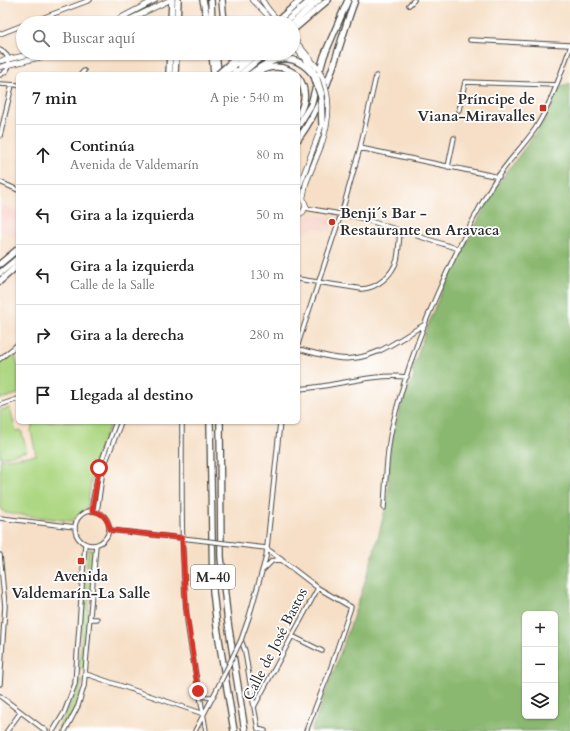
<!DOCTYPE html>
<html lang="es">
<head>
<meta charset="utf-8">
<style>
  :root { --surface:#fff; --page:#f2f2f2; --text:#222; --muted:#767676; --line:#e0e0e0 }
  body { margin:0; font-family:Cardo,serif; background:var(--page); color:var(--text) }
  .controls { position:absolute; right:12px; bottom:12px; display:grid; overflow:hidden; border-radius:6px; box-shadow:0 1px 3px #0004 }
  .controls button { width:36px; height:36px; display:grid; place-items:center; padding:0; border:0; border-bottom:1px solid var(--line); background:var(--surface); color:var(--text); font:20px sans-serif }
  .stop { position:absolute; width:12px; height:12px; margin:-9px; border:3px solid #d93025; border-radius:50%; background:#fff }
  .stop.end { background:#d93025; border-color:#fff; box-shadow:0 1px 4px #0008 }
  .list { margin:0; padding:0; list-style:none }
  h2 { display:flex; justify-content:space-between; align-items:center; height:52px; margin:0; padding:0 16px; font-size:17px }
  h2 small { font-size:13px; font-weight:400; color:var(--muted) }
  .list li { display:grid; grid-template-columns:26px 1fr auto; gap:12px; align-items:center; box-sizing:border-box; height:60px; padding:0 16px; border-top:1px solid var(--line) }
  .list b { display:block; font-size:15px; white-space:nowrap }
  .list p { margin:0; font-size:13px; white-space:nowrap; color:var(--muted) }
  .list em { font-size:13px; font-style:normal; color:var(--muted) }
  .icon { flex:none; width:22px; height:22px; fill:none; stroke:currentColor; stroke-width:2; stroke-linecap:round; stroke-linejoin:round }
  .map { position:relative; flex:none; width:570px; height:731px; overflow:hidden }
  .search { position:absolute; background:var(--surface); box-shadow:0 1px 3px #0004; left:16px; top:16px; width:284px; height:44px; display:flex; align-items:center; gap:10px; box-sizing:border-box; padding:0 14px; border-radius:22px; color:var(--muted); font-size:15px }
  .panel { position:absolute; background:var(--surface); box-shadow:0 1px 3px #0004; left:16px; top:72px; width:284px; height:352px; border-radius:6px }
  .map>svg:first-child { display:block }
  .built { fill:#f7d1c8 }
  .green { fill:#add782; stroke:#6c8156 }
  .forest { fill:#8ab870; stroke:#5a724e; fill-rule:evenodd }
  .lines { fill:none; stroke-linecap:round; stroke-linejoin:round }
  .minor-casing { stroke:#494642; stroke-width:5.5 }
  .major-casing { stroke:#494642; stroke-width:6 }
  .highway-casing { stroke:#494642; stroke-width:8 }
  .minor { stroke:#fff; stroke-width:3.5 }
  .major { stroke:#fff; stroke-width:4.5 }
  .highway { stroke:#fff; stroke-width:5.5 }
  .minor-bridge-casing { stroke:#494642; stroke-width:5.5; stroke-linecap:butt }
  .major-bridge-casing { stroke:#494642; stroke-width:6; stroke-linecap:butt }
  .highway-bridge-casing { stroke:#494642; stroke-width:8; stroke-linecap:butt }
  .minor-bridge { stroke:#fff; stroke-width:3.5 }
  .major-bridge { stroke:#fff; stroke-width:4.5 }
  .highway-bridge { stroke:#fff; stroke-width:5.5 }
  .route { stroke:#d93025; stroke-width:5 }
  .poi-dot { fill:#c8321e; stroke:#fff; stroke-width:1.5 }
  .labels { text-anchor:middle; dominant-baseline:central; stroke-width:3.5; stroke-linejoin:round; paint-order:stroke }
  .shield { fill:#fff; stroke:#6b6b6b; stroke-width:1 }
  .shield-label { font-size:14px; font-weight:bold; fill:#2b2b2b }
  .poi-label { font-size:15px; font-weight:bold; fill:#2b2b2b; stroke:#fff; text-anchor:end }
  .street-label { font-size:15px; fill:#2b2b2b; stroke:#fff }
</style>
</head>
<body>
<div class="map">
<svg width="570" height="731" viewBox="0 0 570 731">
  <rect width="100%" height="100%" fill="#fff"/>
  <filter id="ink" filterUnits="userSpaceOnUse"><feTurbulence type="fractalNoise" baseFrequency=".025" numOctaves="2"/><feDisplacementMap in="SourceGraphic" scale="8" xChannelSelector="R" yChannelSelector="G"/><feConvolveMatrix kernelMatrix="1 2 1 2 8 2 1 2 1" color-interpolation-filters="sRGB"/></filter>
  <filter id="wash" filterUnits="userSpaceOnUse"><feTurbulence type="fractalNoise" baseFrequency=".012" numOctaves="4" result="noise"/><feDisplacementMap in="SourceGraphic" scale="16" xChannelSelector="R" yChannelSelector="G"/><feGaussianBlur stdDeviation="0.9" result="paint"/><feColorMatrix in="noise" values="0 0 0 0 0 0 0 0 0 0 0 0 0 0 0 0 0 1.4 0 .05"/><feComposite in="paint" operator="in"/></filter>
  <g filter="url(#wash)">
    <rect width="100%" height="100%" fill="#f6dfc6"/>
    <path class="built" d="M0,203L18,212L17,239L0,230Z
      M312,214L334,218L330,231L315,228L302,234L298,239V222Z"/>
    <path class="green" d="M14,353L18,367V394L0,399V364Z
      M10,408L16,431L21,430L27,451L0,458V410Z
      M33,422H111L97,454L92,476L87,509L71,521L6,513L0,509V460L36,455L31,431Z
      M88,549L93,550L84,669L81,670L79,668Z
      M78,680H81L82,682C78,700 73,716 62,730L58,727L69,709Z"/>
    <path class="forest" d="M570,83V731H311C339,657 368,583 386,506C390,488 388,469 390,451C393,428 401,406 409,384L412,382L414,375L412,372L428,323L442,291L493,191L542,124L558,89ZM525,614H555V716H525Z"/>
  </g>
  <g filter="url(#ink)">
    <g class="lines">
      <defs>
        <path id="minor" d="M409,5L414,0
          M29,23L90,0
          M0,34L23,25
          M470,40L570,45
          M0,50C12,56 12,70 0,75
          M81,74L84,71
          M0,84L18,85
          M459,110L465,82L557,85
          M0,136L12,85
          M360,148L499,177
          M448,167L454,138
          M0,182L18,190
          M305,208L357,217L459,249
          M298,279L362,289C378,288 392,275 397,260C399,251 399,240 400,231
          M298,344L343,208L360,148L376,76
          M298,349C311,352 324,356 337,358C371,363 398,340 425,324
          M0,359L18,344
          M298,389C334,387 371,373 407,377
          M0,405L18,399
          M182,422C182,484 181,546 186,608C189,649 200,690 206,731
          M384,508C386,481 386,453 392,427C412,343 449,261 491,187C503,166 522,148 535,129C551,104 560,76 570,48
          M75 528a17 17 0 1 1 34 0a17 17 0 1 1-34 0Z
          M91,511L99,468L116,422
          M97,512L103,469L121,422
          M0,518L75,527
          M110,530L199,540
          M232,544L266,548L318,588L351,607L329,673L306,731
          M0,555L5,606L0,684
          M264,569L272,561L281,559
          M90,619H97
          M292,636L322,651
          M86,674L204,714
          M200,693L206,697H213
          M0,696L46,731
          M254,707L245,651L241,640L249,617L266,557L280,422
          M7,731L20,713
          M53,731L64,713L75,684L85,544
          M65,731L78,706L84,686L96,545
          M195,731L217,689
          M265,731L258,729L254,707L318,588"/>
        <path id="major" d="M253,0L275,23
          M262,0L268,9
          M111,23L155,0
          M122,23L170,0
          M293,38L319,70
          M293,44L316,74
          M0,61L36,53
          M0,67L57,53
          M298,190L322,125
          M298,195L303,198L306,206L303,212L298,215
          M303,198L306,183L321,146"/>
        <path id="highway" d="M203,0L208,23
          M211,0L212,23
          M222,0L224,23
          M171,23L172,0
          M177,23L178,0
          M275,23L301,0
          M284,23L311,0
          M293,23L319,0
          M293,30L328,0
          M212,53L214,74
          M216,53L218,71
          M229,53L232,66
          M235,59L242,53
          M236,64L249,53
          M236,71L257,53
          M257,73C270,65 284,65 295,74
          M169,74L170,53
          M175,74L176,53
          M241,74L266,53
          M251,74C273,56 295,51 314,76
          M319,74L324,56L348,0
          M298,77C307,89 306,103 298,115
          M298,126L311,105L317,82
          M298,139C329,98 337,47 355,0
          M0,264L18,249
          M0,273L18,258
          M0,281L18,265
          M210,422L213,591L217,627L234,731
          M220,422L221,557L228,623L245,731"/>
      </defs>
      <use href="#minor" class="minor-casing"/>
      <use href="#major" class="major-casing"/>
      <use href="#highway" class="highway-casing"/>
      <use href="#minor" class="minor"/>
      <use href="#major" class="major"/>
      <use href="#highway" class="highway"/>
      <defs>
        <path id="minor-bridge" d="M199,540L232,544
          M217,689L241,640"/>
        <path id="major-bridge" d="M268,9L280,23
          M319,70C332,96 330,119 321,146
          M316,74L322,94"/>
        <path id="highway-bridge" d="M218,74L235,59
          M224,74L236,64
          M233,74L236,71
          M314,76L321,97L322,125"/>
      </defs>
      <use href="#minor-bridge" class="minor-bridge-casing"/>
      <use href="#major-bridge" class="major-bridge-casing"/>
      <use href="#highway-bridge" class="highway-bridge-casing"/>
      <use href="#minor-bridge" class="minor-bridge"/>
      <use href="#major-bridge" class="major-bridge"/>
      <use href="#highway-bridge" class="highway-bridge"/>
    </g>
  </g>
  <g class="lines" filter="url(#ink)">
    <path class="route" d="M99,468L92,511C103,512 108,519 110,530L182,538L186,608L198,691"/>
  </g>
  <g class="poi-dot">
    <rect x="539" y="104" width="8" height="8" rx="2"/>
    <circle cx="332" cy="222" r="4"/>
    <rect x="77" y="557" width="8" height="8" rx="2"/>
  </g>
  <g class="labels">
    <rect class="shield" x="191" y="565" width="44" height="24" rx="3"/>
    <g class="shield-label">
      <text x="213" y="577">M-40</text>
    </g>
    <g class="poi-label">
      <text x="535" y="99">Príncipe de<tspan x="535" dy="17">Viana-Miravalles</tspan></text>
      <text x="340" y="213" text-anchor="start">Benji´s Bar -<tspan x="340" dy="17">Restaurante en Aravaca</tspan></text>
      <text x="81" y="576" text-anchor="middle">Avenida<tspan x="81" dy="17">Valdemarín-La Salle</tspan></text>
    </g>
    <g class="street-label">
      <text transform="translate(275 644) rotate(-63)">Calle de José Bastos</text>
    </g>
  </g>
</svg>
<div class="controls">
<button>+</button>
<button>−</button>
<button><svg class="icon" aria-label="layers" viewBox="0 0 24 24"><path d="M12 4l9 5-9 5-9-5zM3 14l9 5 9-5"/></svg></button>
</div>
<div class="stop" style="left:99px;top:468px"></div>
<div class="stop end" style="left:198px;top:691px"></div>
<div class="search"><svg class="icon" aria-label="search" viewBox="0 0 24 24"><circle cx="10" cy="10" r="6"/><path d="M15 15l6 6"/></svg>Buscar aquí</div>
<section class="panel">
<h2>7 min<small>A pie · 540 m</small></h2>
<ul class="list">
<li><svg class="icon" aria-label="ahead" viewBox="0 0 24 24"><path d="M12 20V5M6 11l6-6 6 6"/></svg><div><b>Continúa</b><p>Avenida de Valdemarín</p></div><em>80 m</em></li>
<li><svg class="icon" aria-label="left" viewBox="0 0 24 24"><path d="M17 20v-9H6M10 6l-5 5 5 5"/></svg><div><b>Gira a la izquierda</b></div><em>50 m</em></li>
<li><svg class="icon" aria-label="left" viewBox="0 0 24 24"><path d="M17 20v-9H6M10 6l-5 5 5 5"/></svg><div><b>Gira a la izquierda</b><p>Calle de la Salle</p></div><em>130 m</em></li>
<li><svg class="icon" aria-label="right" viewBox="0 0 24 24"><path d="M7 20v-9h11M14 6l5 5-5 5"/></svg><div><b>Gira a la derecha</b></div><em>280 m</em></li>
<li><svg class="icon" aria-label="arrive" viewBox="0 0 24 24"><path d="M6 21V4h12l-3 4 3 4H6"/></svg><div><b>Llegada al destino</b></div></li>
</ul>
</section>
</div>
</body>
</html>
